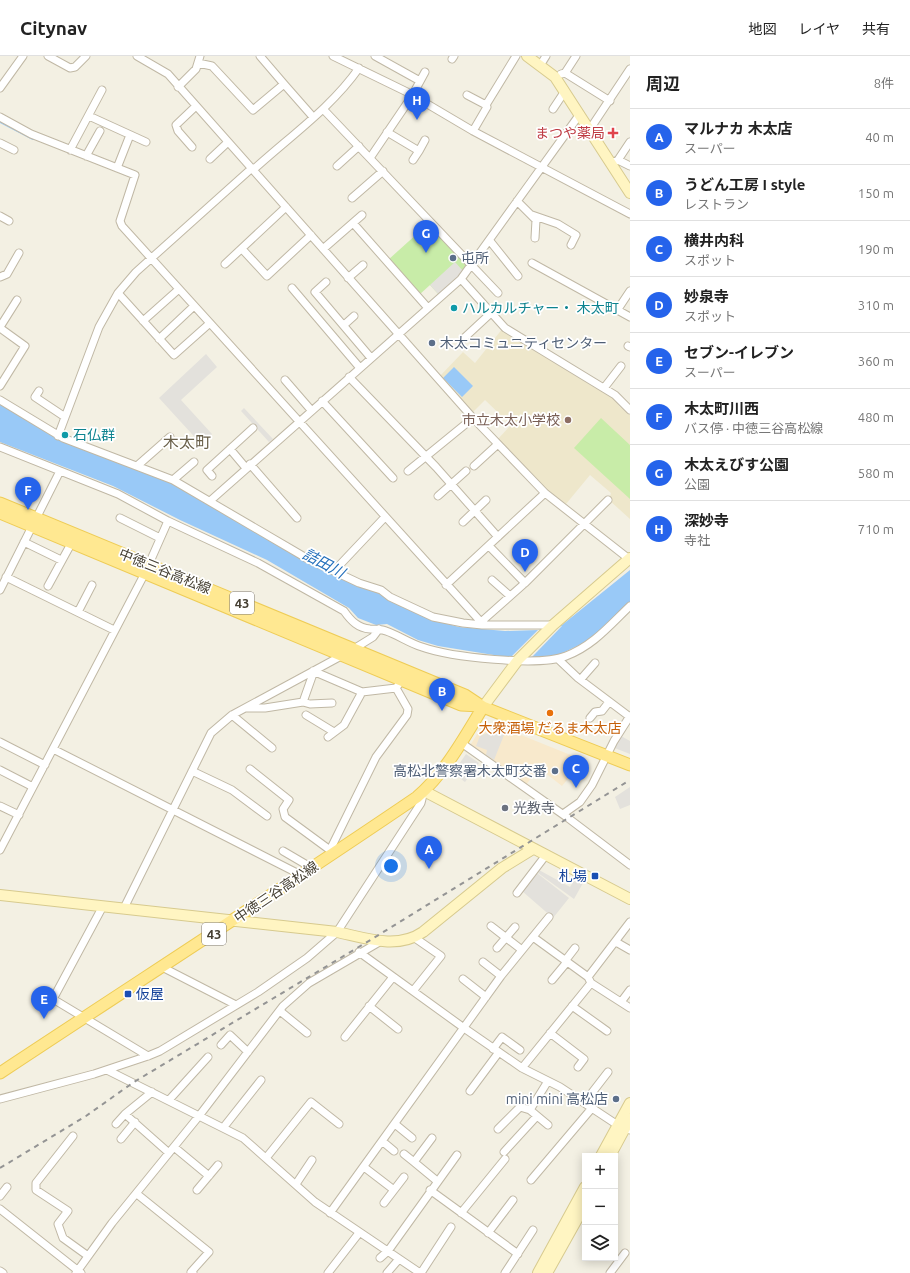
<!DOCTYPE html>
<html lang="ja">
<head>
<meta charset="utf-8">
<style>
  :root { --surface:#fff; --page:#f6f6f6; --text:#222; --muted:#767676; --line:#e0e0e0; --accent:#2563eb }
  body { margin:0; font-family:Ubuntu,"Noto Sans JP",sans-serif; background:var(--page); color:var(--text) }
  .controls { position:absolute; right:12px; bottom:12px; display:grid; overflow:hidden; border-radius:0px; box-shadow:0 2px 10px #0003 }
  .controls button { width:36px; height:36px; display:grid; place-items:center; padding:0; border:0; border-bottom:1px solid var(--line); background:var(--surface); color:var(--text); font:20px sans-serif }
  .you { position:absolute; left:391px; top:810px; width:14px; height:14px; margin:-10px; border:3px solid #fff; border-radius:50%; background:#1a73e8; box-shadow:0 0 0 6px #1a73e833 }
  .badge { display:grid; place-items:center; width:26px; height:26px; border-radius:50%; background:var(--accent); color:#fff; font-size:13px; font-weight:700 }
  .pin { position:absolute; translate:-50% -33px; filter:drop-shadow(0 1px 2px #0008) }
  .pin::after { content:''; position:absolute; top:21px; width:14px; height:12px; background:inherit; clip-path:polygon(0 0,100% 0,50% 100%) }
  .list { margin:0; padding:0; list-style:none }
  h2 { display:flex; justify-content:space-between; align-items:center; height:52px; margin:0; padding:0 16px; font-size:17px }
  h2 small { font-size:13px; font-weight:400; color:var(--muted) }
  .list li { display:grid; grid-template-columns:26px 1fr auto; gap:12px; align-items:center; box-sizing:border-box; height:56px; padding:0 16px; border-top:1px solid var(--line) }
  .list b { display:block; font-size:15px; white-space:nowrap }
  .list p { margin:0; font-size:13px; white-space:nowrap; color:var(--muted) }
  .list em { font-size:13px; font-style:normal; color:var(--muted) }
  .icon { flex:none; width:22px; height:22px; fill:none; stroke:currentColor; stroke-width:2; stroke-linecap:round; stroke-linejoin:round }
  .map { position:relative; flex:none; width:630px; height:1217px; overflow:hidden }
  header { display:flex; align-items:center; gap:24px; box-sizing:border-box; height:56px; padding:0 20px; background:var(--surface); border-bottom:1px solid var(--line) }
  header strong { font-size:19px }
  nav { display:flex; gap:22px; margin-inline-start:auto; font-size:14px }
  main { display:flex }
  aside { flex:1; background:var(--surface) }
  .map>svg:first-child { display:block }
  .commercial { fill:#f8e9cc }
  .education { fill:#eee7cb }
  .green { fill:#c8eca8 }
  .parking { fill:#e3e1dc }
  .water { fill:#99c9f7 }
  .pier { fill:#f3f0e3 }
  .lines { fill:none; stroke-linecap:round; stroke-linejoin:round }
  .stream { stroke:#99c9f7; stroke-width:2 }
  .street-casing { stroke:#c0b8a5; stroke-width:9 }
  .secondary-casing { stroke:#d7ca8e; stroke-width:12 }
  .primary-casing { stroke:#eecc56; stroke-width:13 }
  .street { stroke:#fff; stroke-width:7 }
  .secondary { stroke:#fff5c2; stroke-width:10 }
  .primary { stroke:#ffe891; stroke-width:11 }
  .rail { stroke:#949494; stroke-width:2; stroke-dasharray:5 5; stroke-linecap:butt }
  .health-dot { fill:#e0444e; stroke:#fff; stroke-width:1.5 }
  .service-dot { fill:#5c6f8a; stroke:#fff; stroke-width:1.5 }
  .culture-dot { fill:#0f9aa8; stroke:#fff; stroke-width:1.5 }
  .education-dot { fill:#8d6e63; stroke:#fff; stroke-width:1.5 }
  .food-dot { fill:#e8710a; stroke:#fff; stroke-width:1.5 }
  .worship-dot { fill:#6b7280; stroke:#fff; stroke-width:1.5 }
  .transit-dot { fill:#1a4fb4; stroke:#fff; stroke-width:1.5 }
  .labels { text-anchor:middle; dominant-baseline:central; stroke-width:3.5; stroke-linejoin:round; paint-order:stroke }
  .shield { fill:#fff; stroke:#7e7970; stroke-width:1 }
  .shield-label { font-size:13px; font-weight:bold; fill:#464033 }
  .health-label { font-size:14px; fill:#be3a42; stroke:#fff; text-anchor:end }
  .service-label { font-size:14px; fill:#4e5e75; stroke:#fff; text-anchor:start }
  .culture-label { font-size:14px; fill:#0d838f; stroke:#fff; text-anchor:start }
  .education-label { font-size:14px; fill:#785e54; stroke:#fff; text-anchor:end }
  .street-label { font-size:14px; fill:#464033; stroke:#fff }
  .food-label { font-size:14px; fill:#c56008; stroke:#fff }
  .worship-label { font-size:14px; fill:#5b616d; stroke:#fff; text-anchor:start }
  .transit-label { font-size:14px; fill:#164399; stroke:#fff; text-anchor:end }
  .water-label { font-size:15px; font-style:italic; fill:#236fbb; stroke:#fff }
  .quarter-label { font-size:16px; fill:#695f49; stroke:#fff }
</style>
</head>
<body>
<header>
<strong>Citynav</strong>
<nav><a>地図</a><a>レイヤ</a><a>共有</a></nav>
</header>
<main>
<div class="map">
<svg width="630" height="1217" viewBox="0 0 630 1217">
  <rect width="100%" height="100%" fill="#f3f0e3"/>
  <path class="commercial" d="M499,670L583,704L562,730L539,712L525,730L469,691L478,677Z"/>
  <path class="education" d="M503,272L589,328L616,343L619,350L630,359V463L609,444L611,437L590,419L566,448L546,434L497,384L511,369L485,344L472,357L439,321L463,296L475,307Z"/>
  <path class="green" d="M429,167L469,210L439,239L430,229L419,239L388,204Z
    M601,362L630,389V443L574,392Z"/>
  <path class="parking" d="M455,206L464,216L439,239L430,229Z
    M206,298L217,311L181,344L212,378L201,388L159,342Z
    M244,352L273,383L269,386L241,355Z
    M501,672L506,674L494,704L486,699L487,694L476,690L480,680Z
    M621,680L630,685V698L612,691Z
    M466,698L479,707L465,726L453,717Z
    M630,731V749L620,753L615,741Z
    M539,814L570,831L575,823L583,827L574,843L538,817Z
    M537,817L569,842L553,862L522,835Z"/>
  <path class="water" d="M454,311L473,330L462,341L443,322Z
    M0,347L61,384L172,426L264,478L395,546L437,565L459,571L505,575L538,574L562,569L630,514V546L590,584L554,601L533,602L506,601L438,590L418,584L387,568L376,569L358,562L349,552L267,504L180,464L113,430L0,386Z"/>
  <path class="pier" d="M562,570L531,602L511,601L538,574Z"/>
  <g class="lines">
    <path class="stream" d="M0,66L33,83"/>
    <defs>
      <path id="street" d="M48,0L70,12L75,11L86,0
        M137,0L168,18L473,362L545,437L629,503
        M260,0L284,28
        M333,0L407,36L473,75L630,158
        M375,0L420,25
        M452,3L454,0
        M198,7L212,10L253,54L284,28L313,61
        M541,8L546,0
        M565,17L610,45
        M561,18L565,17L576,0
        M178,31L196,13L200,0
        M0,32L23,0
        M467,39L486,49L516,0
        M323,53L498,237
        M553,53L565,35
        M89,60L146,86
        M0,61L31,78L135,119L120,165L122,170L481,566L482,569
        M590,73L630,13
        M473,75L487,51L486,49
        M387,76L419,95L413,104
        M0,87L14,94
        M192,91L178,75L176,69L196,50
        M70,94L102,34
        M419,95L425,84
        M86,100L100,75
        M370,102L412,40L425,16
        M210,103L228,86
        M618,104L630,110
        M611,107L618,104L630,86
        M337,110L359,90
        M117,112L130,79
        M253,114C289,81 331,52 359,12
        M352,142L383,115
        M517,145L536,164L535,182
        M532,159L558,168L576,179L571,189
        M0,160L9,165
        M353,167L428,252
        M490,185L518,220
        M242,193L267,220L311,179
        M323,193L362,159
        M532,207L630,261
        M225,208L286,151
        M0,221L7,218L19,197
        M348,222L363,209
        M461,223L505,272L615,339L630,354
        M326,226L315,236L371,302
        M292,232L360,312
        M118,237L174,299L210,267
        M618,253L630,235
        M143,265L179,233
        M344,269L354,260
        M0,271L17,244
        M0,272L25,290L0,330
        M159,283L194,250
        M463,283L491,257
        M628,290L630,291
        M349,321L436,411L498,481
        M285,324L311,354
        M604,332L621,310
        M39,335L35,341L65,361
        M0,344L63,382L173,424L308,503L359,527L381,534L390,541L433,561L463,567L482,569H553
        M322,345L393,422
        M58,380L99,271L118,237L136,216L252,112
        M0,391L118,438L168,465L258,507L344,555C351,565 358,572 370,573C376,573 381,573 386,575C398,579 409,587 422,591C450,601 539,611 566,600C593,590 610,569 630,550
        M230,393L246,412
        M250,408L297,462
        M137,410L170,381
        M474,410L498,388
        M408,415L473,362
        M212,420L207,414L253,372
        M173,424L194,406
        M438,440L466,415
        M210,445L461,223L580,58
        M120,462L160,482
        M463,466L486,444
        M24,486L61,504
        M334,515L385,461
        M6,521L114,574
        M492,524L510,540
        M525,527L608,444
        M446,529L545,437
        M48,530L72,486
        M0,534L60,415
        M78,556L92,529
        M481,566L525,527L489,490
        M352,594L373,581L379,573
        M558,603L578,622L630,661
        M313,615L362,636L396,632L399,628
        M581,623L595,607
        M303,646L314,615
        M247,652H265L303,646L310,648L332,647
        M232,659L272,692
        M306,659L334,676
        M590,662L595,656L602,655L609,646
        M328,681L344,669L362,636
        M0,686L45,709
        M460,686L568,762L630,809
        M53,693L301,819
        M250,713L289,744L283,753L285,761L334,797
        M0,714L33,731
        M192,715L232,734L267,760
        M0,750L19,759
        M563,758L580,746L592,729L614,685L630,660
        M0,794L145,517L168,465
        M330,794L376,701L407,659L408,653L396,632
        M283,795L312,812
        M517,837L546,799
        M103,850L53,943L148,1000
        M124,852L211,677L232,659L343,599
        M491,870L522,894
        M533,881L588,921L630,866
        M616,886L630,894
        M497,892L515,871
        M359,896L464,972L522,1012L560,1031L613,1066L630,1074
        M565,905L575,892
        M483,906L501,920
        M162,911L236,949
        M463,923L486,941
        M552,924L567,906
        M591,927L630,952
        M413,935L441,900L415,882
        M621,946L630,934
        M369,950L398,973
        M572,950L607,975
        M280,955L307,977
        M550,977L584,1003L578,1011
        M345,981L393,921L396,923
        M221,989L230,979L248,996
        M493,993L502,981L520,994
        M522,1012L591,927L588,921
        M107,1014L243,1082L315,1146L420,1217
        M470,1035L499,996
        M152,1036L125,1058L169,1097
        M0,1043L94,1018L148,1000L160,995L258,936L307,902L337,876L421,747L424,735
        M169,1044L208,1001
        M584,1047L608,1016
        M116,1068L125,1058
        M395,1068L412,1082
        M548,1069L530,1054L548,1025
        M223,1072L261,1024
        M498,1073L520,1051L530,1054
        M73,1080L36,1127V1134L68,1155L58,1168L63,1182L88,1200
        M432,1082L414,1106L437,1125
        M121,1083L135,1066
        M382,1085L394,1095
        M174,1091L209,1120
        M504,1096L537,1060
        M404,1098L414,1106
        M266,1102L311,1046L339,1068
        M364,1111L394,1134
        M531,1124L592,1052
        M296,1128L312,1104
        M197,1134L218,1109
        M430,1134L518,1198
        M137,1138L209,1196L191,1216L193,1217
        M0,1140L7,1131
        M384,1147L404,1121
        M0,1153L81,1217
        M330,1157L501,920L549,861
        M461,1157L505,1103
        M488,1177L513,1144
        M380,1202L388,1195L457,1099
        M0,1215L3,1217
        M76,1217L112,1167L199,1060L283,950L309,927L381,885
        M328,1217L359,1177
        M387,1217L399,1203
        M421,1217L451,1171
        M505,1217L533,1174
        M610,1217L625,1197"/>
      <path id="secondary" d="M527,0L555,21L630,137
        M483,651L518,604L553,569L630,502
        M424,735L630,843
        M0,839L337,876C365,882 397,894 423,876L502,812L533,793
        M601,1100L630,1047
        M610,1100L630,1063
        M538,1217L585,1131
        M547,1217L585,1149"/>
      <path id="primary" d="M0,447L465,639L483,651L630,709
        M0,457L461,649L481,650
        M0,1017C139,925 279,835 417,741C445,717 464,682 483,651"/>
    </defs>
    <use href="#street" class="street-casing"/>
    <use href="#secondary" class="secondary-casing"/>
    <use href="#primary" class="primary-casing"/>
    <use href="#street" class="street"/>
    <use href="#secondary" class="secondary"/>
    <use href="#primary" class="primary"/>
    <path class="rail" d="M0,1112L86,1060L134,1026L372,883L630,724"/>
  </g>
  <path class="health-dot" d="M611 71h4v4h4v4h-4v4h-4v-4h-4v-4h4z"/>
  <g class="service-dot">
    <circle cx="453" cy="202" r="4"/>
    <circle cx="432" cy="287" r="4"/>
    <circle cx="555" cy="715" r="4"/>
    <circle cx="616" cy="1043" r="4"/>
  </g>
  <g class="culture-dot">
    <circle cx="454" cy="252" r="4"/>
    <circle cx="65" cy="379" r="4"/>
  </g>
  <circle class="education-dot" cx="568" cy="364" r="4"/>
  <circle class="food-dot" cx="550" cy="657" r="4"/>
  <circle class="worship-dot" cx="505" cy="752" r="4"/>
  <g class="transit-dot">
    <rect x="591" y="816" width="8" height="8" rx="2"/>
    <rect x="124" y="934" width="8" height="8" rx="2"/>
  </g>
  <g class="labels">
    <g class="shield">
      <rect x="230" y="536" width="24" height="22" rx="3"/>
      <rect x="202" y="867" width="24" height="22" rx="3"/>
    </g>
    <g class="shield-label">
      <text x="242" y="547">43</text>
      <text x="214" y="878">43</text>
    </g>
    <g class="health-label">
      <text x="605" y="77">まつや薬局</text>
    </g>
    <g class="service-label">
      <text x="461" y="202">屯所</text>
      <text x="440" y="287">木太コミュニティセンター</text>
      <text x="547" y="715" text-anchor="end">高松北警察署木太町交番</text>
      <text x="608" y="1043" text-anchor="end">mini mini 高松店</text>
    </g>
    <g class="culture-label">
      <text x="462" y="252">ハルカルチャー・ 木太町</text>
      <text x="73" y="379">石仏群</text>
    </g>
    <g class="education-label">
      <text x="560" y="364">市立木太小学校</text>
    </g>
    <g class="street-label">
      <text transform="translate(165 515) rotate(22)">中徳三谷高松線</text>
      <text transform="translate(276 836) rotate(-34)">中徳三谷高松線</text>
    </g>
    <g class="food-label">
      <text x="550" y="672">大衆酒場 だるま木太店</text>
    </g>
    <g class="worship-label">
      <text x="513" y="752">光教寺</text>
    </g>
    <g class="transit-label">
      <text x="587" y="820">札場</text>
      <text x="136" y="938" text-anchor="start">仮屋</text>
    </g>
    <g class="water-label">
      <text transform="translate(324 507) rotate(28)">詰田川</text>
    </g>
    <g class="quarter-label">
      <text x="187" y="386">木太町</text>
    </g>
  </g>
</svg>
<div class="controls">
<button>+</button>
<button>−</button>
<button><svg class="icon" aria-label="layers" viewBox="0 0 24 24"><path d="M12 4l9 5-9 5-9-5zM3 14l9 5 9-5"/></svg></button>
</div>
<div class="you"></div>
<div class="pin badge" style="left:429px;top:813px">A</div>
<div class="pin badge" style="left:442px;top:655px">B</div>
<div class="pin badge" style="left:576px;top:732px">C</div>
<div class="pin badge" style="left:525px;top:516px">D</div>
<div class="pin badge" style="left:44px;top:963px">E</div>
<div class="pin badge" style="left:28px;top:454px">F</div>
<div class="pin badge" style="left:426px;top:197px">G</div>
<div class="pin badge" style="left:417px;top:64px">H</div>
</div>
<aside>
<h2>周辺<small>8件</small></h2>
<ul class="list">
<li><span class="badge">A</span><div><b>マルナカ 木太店</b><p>スーパー</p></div><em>40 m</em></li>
<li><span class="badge">B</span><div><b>うどん工房 I style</b><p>レストラン</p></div><em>150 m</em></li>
<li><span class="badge">C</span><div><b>横井内科</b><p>スポット</p></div><em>190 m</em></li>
<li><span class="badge">D</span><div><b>妙泉寺</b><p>スポット</p></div><em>310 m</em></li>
<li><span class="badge">E</span><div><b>セブン-イレブン</b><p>スーパー</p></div><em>360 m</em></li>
<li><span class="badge">F</span><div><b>木太町川西</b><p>バス停 · 中徳三谷高松線</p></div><em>480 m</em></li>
<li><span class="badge">G</span><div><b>木太えびす公園</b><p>公園</p></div><em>580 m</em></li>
<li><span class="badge">H</span><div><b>深妙寺</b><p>寺社</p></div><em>710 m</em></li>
</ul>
</aside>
</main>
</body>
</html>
